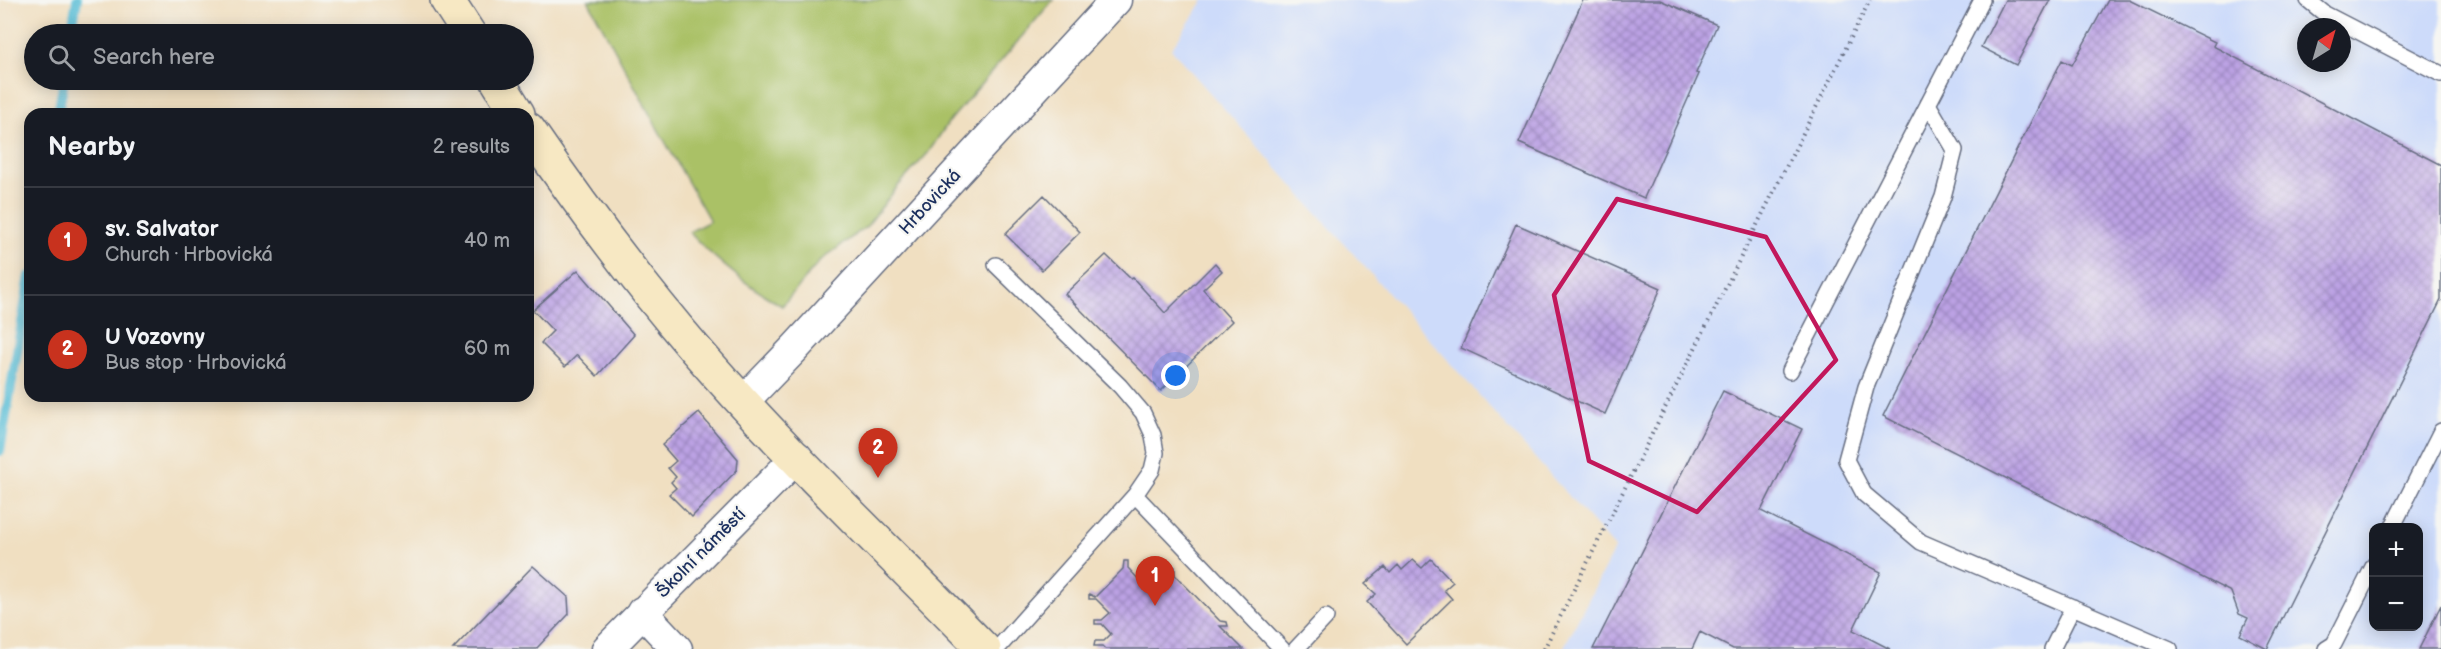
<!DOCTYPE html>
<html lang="en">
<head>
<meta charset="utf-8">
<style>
  :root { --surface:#171b24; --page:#20242c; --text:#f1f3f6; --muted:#9ea1a6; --line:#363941; --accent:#c8321e }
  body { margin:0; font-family:"Balsamiq Sans",sans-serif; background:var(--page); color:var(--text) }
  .controls { position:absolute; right:18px; bottom:18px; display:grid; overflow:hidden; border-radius:12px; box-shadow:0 3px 15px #0003 }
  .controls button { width:54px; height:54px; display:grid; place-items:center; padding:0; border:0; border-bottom:2px solid var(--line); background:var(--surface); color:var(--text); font:30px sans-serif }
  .compass { position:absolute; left:2297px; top:18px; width:54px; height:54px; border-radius:50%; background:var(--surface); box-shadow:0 3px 15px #0003; rotate:37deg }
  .you { position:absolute; left:1176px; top:376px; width:21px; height:21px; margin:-15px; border:4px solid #fff; border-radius:50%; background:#1a73e8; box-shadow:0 0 0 9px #1a73e833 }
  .badge { display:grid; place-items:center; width:39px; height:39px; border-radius:50%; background:var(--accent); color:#fff; font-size:20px; font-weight:700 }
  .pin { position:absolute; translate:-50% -50px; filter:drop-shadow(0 2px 3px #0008) }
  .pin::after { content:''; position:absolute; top:32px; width:21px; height:18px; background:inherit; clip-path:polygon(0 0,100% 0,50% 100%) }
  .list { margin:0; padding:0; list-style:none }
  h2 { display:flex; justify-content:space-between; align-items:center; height:78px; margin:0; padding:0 24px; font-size:26px }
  h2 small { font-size:20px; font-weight:400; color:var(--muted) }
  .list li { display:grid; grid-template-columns:39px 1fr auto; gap:18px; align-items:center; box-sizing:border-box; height:108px; padding:0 24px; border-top:2px solid var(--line) }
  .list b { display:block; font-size:22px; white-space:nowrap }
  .list p { margin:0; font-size:20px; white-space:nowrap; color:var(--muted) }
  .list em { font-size:20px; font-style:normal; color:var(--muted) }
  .icon { flex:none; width:33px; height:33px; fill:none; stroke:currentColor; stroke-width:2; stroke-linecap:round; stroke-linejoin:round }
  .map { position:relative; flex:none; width:2441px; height:649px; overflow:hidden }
  .search { position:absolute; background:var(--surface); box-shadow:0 3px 15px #0003; left:24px; top:24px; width:510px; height:66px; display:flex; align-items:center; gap:15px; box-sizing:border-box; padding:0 21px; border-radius:33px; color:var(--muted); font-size:22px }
  .panel { position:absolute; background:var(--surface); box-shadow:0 3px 15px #0003; left:24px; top:108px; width:510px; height:294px; border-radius:18px }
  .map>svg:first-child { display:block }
  .built { fill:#cddbfa; fill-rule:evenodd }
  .green { fill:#aac166; stroke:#627862; stroke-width:1.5 }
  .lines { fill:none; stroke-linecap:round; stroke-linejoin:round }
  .stream { stroke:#58bdd6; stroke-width:10 }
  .building { fill:url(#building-cross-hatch) }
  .lane-casing { stroke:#666d81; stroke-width:18 }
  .street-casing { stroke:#666d81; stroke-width:33 }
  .secondary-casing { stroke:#666d81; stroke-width:36 }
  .path { stroke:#666d81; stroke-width:4; stroke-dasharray:1.5 4.5; stroke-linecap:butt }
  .lane { stroke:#fff; stroke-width:15 }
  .street { stroke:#fff; stroke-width:30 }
  .secondary { stroke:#f7e8c3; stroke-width:33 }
  .marked { fill:none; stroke:#c2185b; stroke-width:4.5; stroke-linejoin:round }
  .labels { text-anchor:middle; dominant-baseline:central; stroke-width:4.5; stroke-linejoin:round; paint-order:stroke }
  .street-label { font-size:18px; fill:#1b2f5e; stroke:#f6f6f2 }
</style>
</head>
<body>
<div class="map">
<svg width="2441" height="649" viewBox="0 0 2441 649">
  <defs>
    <pattern id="building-cross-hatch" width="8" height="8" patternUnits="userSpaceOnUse" patternTransform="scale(1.5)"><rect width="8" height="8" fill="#bca2e4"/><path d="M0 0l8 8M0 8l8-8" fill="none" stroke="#9884bc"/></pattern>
  </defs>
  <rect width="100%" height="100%" fill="#f6f6f2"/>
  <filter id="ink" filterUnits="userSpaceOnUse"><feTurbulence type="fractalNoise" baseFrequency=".0167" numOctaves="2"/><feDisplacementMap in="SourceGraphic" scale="12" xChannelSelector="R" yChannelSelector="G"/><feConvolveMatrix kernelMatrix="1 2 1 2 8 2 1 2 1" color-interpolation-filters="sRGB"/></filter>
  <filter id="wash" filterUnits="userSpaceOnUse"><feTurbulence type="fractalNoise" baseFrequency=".008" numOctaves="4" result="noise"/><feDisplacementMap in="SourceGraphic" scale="24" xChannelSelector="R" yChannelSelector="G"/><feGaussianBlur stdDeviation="1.35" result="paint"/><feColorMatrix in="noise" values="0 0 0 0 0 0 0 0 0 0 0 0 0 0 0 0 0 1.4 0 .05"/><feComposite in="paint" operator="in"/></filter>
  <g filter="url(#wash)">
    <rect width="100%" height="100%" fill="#f0dfc1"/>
    <path class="built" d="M1204,0H2441V649H1563L1615,548L1171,49ZM2306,27H2342V63H2306ZM2374,528H2418V626H2374Z"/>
    <path class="green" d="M588,0H1053L948,123L928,153L898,186L867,226L820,261L782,306C746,285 717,262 689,232L710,221L655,124Z"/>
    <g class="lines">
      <path class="stream" d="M71,34L77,0
        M58,114L64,80
        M0,451L30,276"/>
    </g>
    <g id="blocks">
      <path class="building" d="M1583,0H1660L1717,25L1696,73L1699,74L1644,198L1519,143Z
        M2005,0H2050L2016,65L1981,47Z
        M2108,0H2129L2215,42L2213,46L2441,165V300L2267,649L2240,635L2248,618L2239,614L2231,592L1883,416L2062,60L2072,65Z
        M1044,195L1080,232L1042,270L1005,234Z
        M1516,224L1661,288L1605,414L1461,348Z
        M1106,255L1131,279L1133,278L1165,313L1215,263L1222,271L1203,289L1232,321L1161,391L1065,294Z
        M578,270L634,335L597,376L577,355L565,367L541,343L553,331L533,310Z
        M1723,391L1802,429L1761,511L1881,572L1853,630L1890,649H1733L1700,632L1692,649H1593Z
        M699,413L738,459L737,470L692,517L669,494L676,488L671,482L676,477L668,468L676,461L662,445Z
        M1431,559L1453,582L1444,590L1452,599L1406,644L1367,602L1376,594L1365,584L1385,567L1390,573L1398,565L1402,570L1413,560L1422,568Z
        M1124,561H1128V568L1141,582L1149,575V567H1154V574L1162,581L1169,574L1171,567H1175V575L1220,621L1227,622L1228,626H1220L1243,649H1105L1102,646H1094L1095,641H1104L1111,634L1102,624H1095V620H1102L1110,613L1096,599H1089V594L1095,597L1123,569Z
        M533,566L568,597L569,614L536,649H453Z
        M2441,605V649H2419Z"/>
    </g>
  </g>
  <g filter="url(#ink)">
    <use href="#blocks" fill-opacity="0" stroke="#666d81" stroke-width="1.5"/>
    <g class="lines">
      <defs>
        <path id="lane" d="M2308,0L2325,14L2441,74
          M1928,104L1955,150L1943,197L1866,387L1846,460L1864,494L1921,542L2170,649
          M996,265L1120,386L1143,413L1153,435L1156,453L1152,470L1135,495L997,649
          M1790,371L1982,0
          M1135,495L1282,649
          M2392,528L2441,431
          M1296,649L1326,617
          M2052,649L2073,607
          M2326,649L2334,644L2374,565"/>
        <path id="street" d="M743,402L795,348L1116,0
          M642,612L677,649
          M607,649L797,457"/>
        <path id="secondary" d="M447,0L469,34
          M497,80L518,114
          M528,129C580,205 635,279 695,349C786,454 888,550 984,649"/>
      </defs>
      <use href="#lane" class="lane-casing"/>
      <use href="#street" class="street-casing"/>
      <use href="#secondary" class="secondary-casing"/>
      <path class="path" d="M1544,649L1870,0"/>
      <use href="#lane" class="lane"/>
      <use href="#street" class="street"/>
      <use href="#secondary" class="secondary"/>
    </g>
  </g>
  <path class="marked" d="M1617,199L1766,237L1836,360L1697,512L1589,461L1554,295Z"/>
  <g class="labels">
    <g class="street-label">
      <text transform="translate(930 202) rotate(-47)">Hrbovická</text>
      <text transform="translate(701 553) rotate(-45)">Školní náměstí</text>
    </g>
  </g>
</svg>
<div class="controls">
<button>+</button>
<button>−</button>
</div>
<svg class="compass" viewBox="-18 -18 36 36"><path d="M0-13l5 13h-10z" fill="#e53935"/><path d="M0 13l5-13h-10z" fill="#9ea1a6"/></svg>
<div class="you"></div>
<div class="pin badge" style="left:1155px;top:606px">1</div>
<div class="pin badge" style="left:878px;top:478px">2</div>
<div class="search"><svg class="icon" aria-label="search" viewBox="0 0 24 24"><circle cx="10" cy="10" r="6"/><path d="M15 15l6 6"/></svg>Search here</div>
<section class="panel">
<h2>Nearby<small>2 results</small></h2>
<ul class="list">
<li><span class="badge">1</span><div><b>sv. Salvator</b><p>Church · Hrbovická</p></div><em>40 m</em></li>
<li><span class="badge">2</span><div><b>U Vozovny</b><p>Bus stop · Hrbovická</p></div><em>60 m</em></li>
</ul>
</section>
</div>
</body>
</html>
